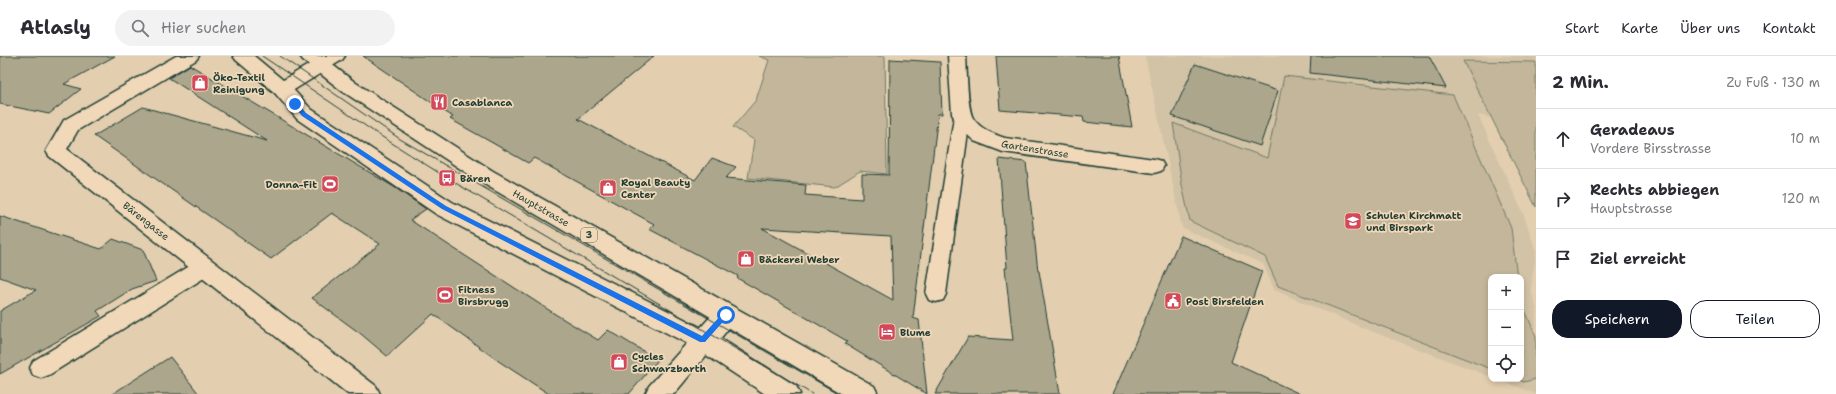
<!DOCTYPE html>
<html lang="de">
<head>
<meta charset="utf-8">
<style>
  :root { --surface:#fff; --page:#f2f2f3; --text:#2b2b33; --muted:#7c7c81; --line:#e1e1e2; --accent:#111827 }
  body { margin:0; font-family:"Shantell Sans",sans-serif; background:var(--page); color:var(--text) }
  .controls { position:absolute; right:12px; bottom:12px; display:grid; overflow:hidden; border-radius:8px; box-shadow:0 2px 6px #0003 }
  .controls button { width:36px; height:36px; display:grid; place-items:center; padding:0; border:0; border-bottom:1px solid var(--line); background:var(--surface); color:var(--text); font:20px sans-serif }
  .stop { position:absolute; width:12px; height:12px; margin:-9px; border:3px solid #1a73e8; border-radius:50%; background:#fff }
  .stop.end { background:#1a73e8; border-color:#fff; box-shadow:0 1px 4px #0008 }
  .list { margin:0; padding:0; list-style:none }
  h2 { display:flex; justify-content:space-between; align-items:center; height:52px; margin:0; padding:0 16px; font-size:17px }
  h2 small { font-size:13px; font-weight:400; color:var(--muted) }
  .list li { display:grid; grid-template-columns:26px 1fr auto; gap:12px; align-items:center; box-sizing:border-box; height:60px; padding:0 16px; border-top:1px solid var(--line) }
  .list b { display:block; font-size:15px; white-space:nowrap }
  .list p { margin:0; font-size:13px; white-space:nowrap; color:var(--muted) }
  .list em { font-size:13px; font-style:normal; color:var(--muted) }
  .actions { display:flex; gap:8px; padding:12px 16px }
  .actions a { flex:1; padding:9px 0; border:1px solid var(--accent); border-radius:16px; text-align:center; font-size:14px; color:var(--accent) }
  .actions .main { background:var(--accent); color:#fff }
  .icon { flex:none; width:22px; height:22px; fill:none; stroke:currentColor; stroke-width:2; stroke-linecap:round; stroke-linejoin:round }
  .map { position:relative; flex:none; width:1536px; height:338px; overflow:hidden }
  header { display:flex; align-items:center; gap:24px; box-sizing:border-box; height:56px; padding:0 20px; background:var(--surface); border-bottom:1px solid var(--line) }
  header strong { font-size:19px }
  nav { display:flex; gap:22px; margin-inline-start:auto; font-size:14px }
  .search { width:280px; height:36px; background:var(--page); display:flex; align-items:center; gap:10px; box-sizing:border-box; padding:0 14px; border-radius:22px; color:var(--muted); font-size:15px }
  main { display:flex }
  aside { flex:1; background:var(--surface) }
  .map>svg:first-child { display:block }
  .built { fill:#d2c3a6 }
  .green { fill:#c3b69b; stroke:#717a68 }
  .building { fill:#aca68d; stroke:#1f3d34; fill-rule:evenodd }
  .lines { fill:none; stroke-linecap:round; stroke-linejoin:round }
  .service-casing { stroke:#1f3d34; stroke-width:3 }
  .minor-casing { stroke:#1f3d34; stroke-width:3 }
  .primary-casing { stroke:#1f3d34; stroke-width:3 }
  .service { fill:#f0d8b8; fill-rule:evenodd }
  .minor { fill:#f0d8b8; fill-rule:evenodd }
  .primary { fill:#f0d8b8; fill-rule:evenodd }
  .tram { stroke:#1f3d34; stroke-width:1 }
  .route { fill:#1a73e8 }
  .labels { text-anchor:middle; dominant-baseline:central; stroke-width:3.5; stroke-linejoin:round; paint-order:stroke }
  .shield { fill:#f0d8b8; stroke:#5e6c5c; stroke-width:1 }
  .shield-label { font-size:9px; font-weight:bold; fill:#1f3d34 }
  .poi-label { font-size:10px; font-weight:bold; fill:#1f3d34; stroke:#f0d8b8; text-anchor:start }
  .street-label { font-size:10px; fill:#1f3d34; stroke:#f0d8b8 }
</style>
</head>
<body>
<header>
<strong>Atlasly</strong>
<div class="search"><svg class="icon" aria-label="search" viewBox="0 0 24 24"><circle cx="10" cy="10" r="6"/><path d="M15 15l6 6"/></svg>Hier suchen</div>
<nav><a>Start</a><a>Karte</a><a>Über uns</a><a>Kontakt</a></nav>
</header>
<main>
<div class="map">
<svg width="1536" height="338" viewBox="0 0 1536 338">
  <rect width="100%" height="100%" fill="#e3cfb0"/>
  <filter id="ink" filterUnits="userSpaceOnUse"><feTurbulence type="fractalNoise" baseFrequency=".025" numOctaves="2"/><feDisplacementMap in="SourceGraphic" scale="8" xChannelSelector="R" yChannelSelector="G"/><feConvolveMatrix kernelMatrix="1 2 1 2 8 2 1 2 1" color-interpolation-filters="sRGB"/></filter>
  <g filter="url(#ink)">
    <path class="built" d="M1145,0H1536V71L1478,59L1523,157L1536,195L1531,233L1536,251V338L1497,323H1521V221H1491V321L1363,272L1274,234L1263,208L1182,172Z"/>
    <path class="green" d="M759,0H885L887,118L860,115L835,131L748,122L754,84L733,71L756,44L769,4Z
      M1463,5L1536,6V151Z
      M1284,20L1453,39L1511,172L1517,221H1491V313L1278,230L1265,201L1190,165L1182,129L1173,67L1267,102Z
      M1521,245L1536,280V323L1524,326L1517,323H1521Z"/>
    <path class="building" d="M0,0H115L64,28L81,33L49,58L0,48Z
      M363,0H654L578,63L695,124L712,102L736,111L726,122L806,129L805,139L862,143V118L889,119L890,3L940,6L942,58H938L913,262L919,264L927,338L845,288L847,285L737,222L738,220L649,173L654,168L534,102L528,107L450,63L453,61ZM762,172L891,180L893,244Z
      M996,0H1119L1132,71L1084,66L1083,61L1000,54Z
      M1311,0H1429L1446,32L1310,17Z
      M1195,8L1278,35L1260,90L1172,60Z
      M190,9L394,131L426,153L410,164L555,258L598,284L608,274L658,304L629,338H549L500,306L433,258L387,300L361,278L312,242L380,188L332,157L271,203L94,80L143,51L267,85L169,22Z
      M999,103L1026,106L1038,215H1039L1060,338H935L968,281L1013,284L1005,212H1007Z
      M0,160L101,193L113,183L143,194L156,225L132,233L97,255L101,260L0,318V255L36,234L0,221Z
      M1181,180L1262,215L1231,306L1300,338H1113Z
      M170,301L199,338H112Z"/>
    <g class="lines">
      <defs>
        <path id="service" d="M962,55L968,57L970,61L946,238L943,244L936,246L929,244L926,238L954,61L956,57Z
          M205,203L212,205L215,211L212,217L49,319L41,322L33,319L30,312L33,305L198,205Z"/>
        <path id="minor" d="M176,0H199L196,4L78,74L67,93L376,330L380,338H348L49,100L46,95L64,64Z
          M323,0H345L342,4L289,37L282,39L275,37L272,33L275,29Z
          M948,0H966C967,13 967,52 973,62C980,73 993,78 1005,82L1154,103L1161,105L1164,110L1161,115L1154,117L1003,96L974,85L960,72L952,58Z
          M726,249L734,252L738,259L734,266L674,338H645L649,330L718,252Z"/>
        <path id="primary" d="M233,0H254L289,29L311,53L452,146L712,277L796,330L800,338H765L694,291L436,158L297,63L275,37L236,4Z
          M300,0H321L356,27L493,115L874,330L878,338H842L479,125L342,35L303,4Z"/>
      </defs>
      <use href="#service" class="service-casing"/>
      <use href="#minor" class="minor-casing"/>
      <use href="#primary" class="primary-casing"/>
      <use href="#service" class="service"/>
      <use href="#minor" class="minor"/>
      <use href="#primary" class="primary"/>
      <path class="tram" d="M262,0L376,77L447,122L812,338
        M280,0L400,83L839,338"/>
    </g>
  </g>
  <path class="route" d="M293,46H297L306,57L446,150L702,280L723,257H728L729,259L705,286H700L442,153L302,60L293,49Z"/>
  <defs>
    <symbol id="shop-square" viewBox="-11 -11 22 22"><rect x="-9" y="-9" width="18" height="18" rx="4" fill="#d1495b" stroke="#f0d8b8"/><path d="M-5-2.5h2.3a2.7 3.5 0 0 1 5.4 0H5L5.5 6h-11ZM-1.5-2.5h3a1.5 2.3 0 0 0-3 0Z" fill="#fff"/></symbol>
    <symbol id="restaurant-square" viewBox="-11 -11 22 22"><rect x="-9" y="-9" width="18" height="18" rx="4" fill="#d1495b" stroke="#f0d8b8"/><path d="M-5-6h1v4h1v-4h1v4h1v-4h1v5L-1.5 .5V6h-2V.5L-5-1ZM5-6V6H3V1.5H1.5Q1.5-4 5-6Z" fill="#fff"/></symbol>
    <symbol id="bus-square" viewBox="-11 -11 22 22"><rect x="-9" y="-9" width="18" height="18" rx="4" fill="#d1495b" stroke="#f0d8b8"/><path d="M-5-6H5V4H4V6H2V4H-2V6H-4V4H-5ZM-3.5-4V0h7V-4ZM-3.5 1.2v1.5H-2V1.2ZM2 1.2v1.5H3.5V1.2Z" fill="#fff"/></symbol>
    <symbol id="stadium-square" viewBox="-11 -11 22 22"><rect x="-9" y="-9" width="18" height="18" rx="4" fill="#d1495b" stroke="#f0d8b8"/><path d="M0-5a6.5 5 0 1 0 0 10a6.5 5 0 1 0 0-10ZM-3.5-1.8h7v3.6h-7Z" fill="#fff"/></symbol>
    <symbol id="school-square" viewBox="-11 -11 22 22"><rect x="-9" y="-9" width="18" height="18" rx="4" fill="#d1495b" stroke="#f0d8b8"/><path d="M0-5L7-2L0 1L-7-2ZM-4 1L0 2.5L4 1V4Q0 6-4 4Z" fill="#fff"/></symbol>
    <symbol id="civic-square" viewBox="-11 -11 22 22"><rect x="-9" y="-9" width="18" height="18" rx="4" fill="#d1495b" stroke="#f0d8b8"/><path d="M-.6-6.5H3V-4.5H.6V-3L4-1V1h2V6H-6V1h2V-1L-.6-3ZM-1.2 2.5V6h2.4V2.5Z" fill="#fff"/></symbol>
    <symbol id="hotel-square" viewBox="-11 -11 22 22"><rect x="-9" y="-9" width="18" height="18" rx="4" fill="#d1495b" stroke="#f0d8b8"/><path d="M-6-4.5h1.5V1H6V5H4.5V3h-9V5H-6ZM-4 0a1.8 1.8 0 1 1 3.6 0ZM.5 0V-2.5h3Q6-2.5 6 0Z" fill="#fff"/></symbol>
  </defs>
  <g fill-rule="evenodd">
    <use href="#shop-square" x="190" y="17" width="20" height="20"/>
    <use href="#restaurant-square" x="429" y="36" width="20" height="20"/>
    <use href="#bus-square" x="437" y="112" width="20" height="20"/>
    <use href="#stadium-square" x="320" y="118" width="20" height="20"/>
    <use href="#shop-square" x="598" y="122" width="20" height="20"/>
    <use href="#school-square" x="1343" y="155" width="20" height="20"/>
    <use href="#shop-square" x="736" y="193" width="20" height="20"/>
    <use href="#stadium-square" x="435" y="229" width="20" height="20"/>
    <use href="#civic-square" x="1163" y="235" width="20" height="20"/>
    <use href="#hotel-square" x="877" y="266" width="20" height="20"/>
    <use href="#shop-square" x="609" y="296" width="20" height="20"/>
  </g>
  <g class="labels">
    <rect class="shield" x="581" y="172" width="16" height="14" rx="3"/>
    <g class="shield-label">
      <text x="589" y="179">3</text>
    </g>
    <g class="poi-label">
      <text x="213" y="21">Öko-Textil<tspan x="213" dy="12">Reinigung</tspan></text>
      <text x="452" y="46">Casablanca</text>
      <text x="460" y="122">Bären</text>
      <text x="621" y="126">Royal Beauty<tspan x="621" dy="12">Center</tspan></text>
      <text x="317" y="128" text-anchor="end">Donna-Fit</text>
      <text x="1366" y="159">Schulen Kirchmatt<tspan x="1366" dy="12">und Birspark</tspan></text>
      <text x="759" y="203">Bäckerei Weber</text>
      <text x="458" y="233">Fitness<tspan x="458" dy="12">Birsbrugg</tspan></text>
      <text x="1186" y="245">Post Birsfelden</text>
      <text x="900" y="276">Blume</text>
      <text x="632" y="300">Cycles<tspan x="632" dy="12">Schwarzbarth</tspan></text>
    </g>
    <g class="street-label">
      <text transform="translate(1035 93) rotate(9)">Gartenstrasse</text>
      <text transform="translate(541 152) rotate(30)">Hauptstrasse</text>
      <text transform="translate(146 165) rotate(38)">Bärengasse</text>
    </g>
  </g>
</svg>
<div class="controls">
<button>+</button>
<button>−</button>
<button><svg class="icon" aria-label="locate" viewBox="0 0 24 24"><circle cx="12" cy="12" r="6"/><path d="M12 2v4M12 18v4M2 12h4M18 12h4"/></svg></button>
</div>
<div class="stop" style="left:726px;top:259px"></div>
<div class="stop end" style="left:295px;top:48px"></div>
</div>
<aside>
<h2>2 Min.<small>Zu Fuß · 130 m</small></h2>
<ul class="list">
<li><svg class="icon" aria-label="ahead" viewBox="0 0 24 24"><path d="M12 20V5M6 11l6-6 6 6"/></svg><div><b>Geradeaus</b><p>Vordere Birsstrasse</p></div><em>10 m</em></li>
<li><svg class="icon" aria-label="right" viewBox="0 0 24 24"><path d="M7 20v-9h11M14 6l5 5-5 5"/></svg><div><b>Rechts abbiegen</b><p>Hauptstrasse</p></div><em>120 m</em></li>
<li><svg class="icon" aria-label="arrive" viewBox="0 0 24 24"><path d="M6 21V4h12l-3 4 3 4H6"/></svg><div><b>Ziel erreicht</b></div></li>
</ul>
<div class="actions"><a class="main">Speichern</a><a>Teilen</a></div>
</aside>
</main>
</body>
</html>
